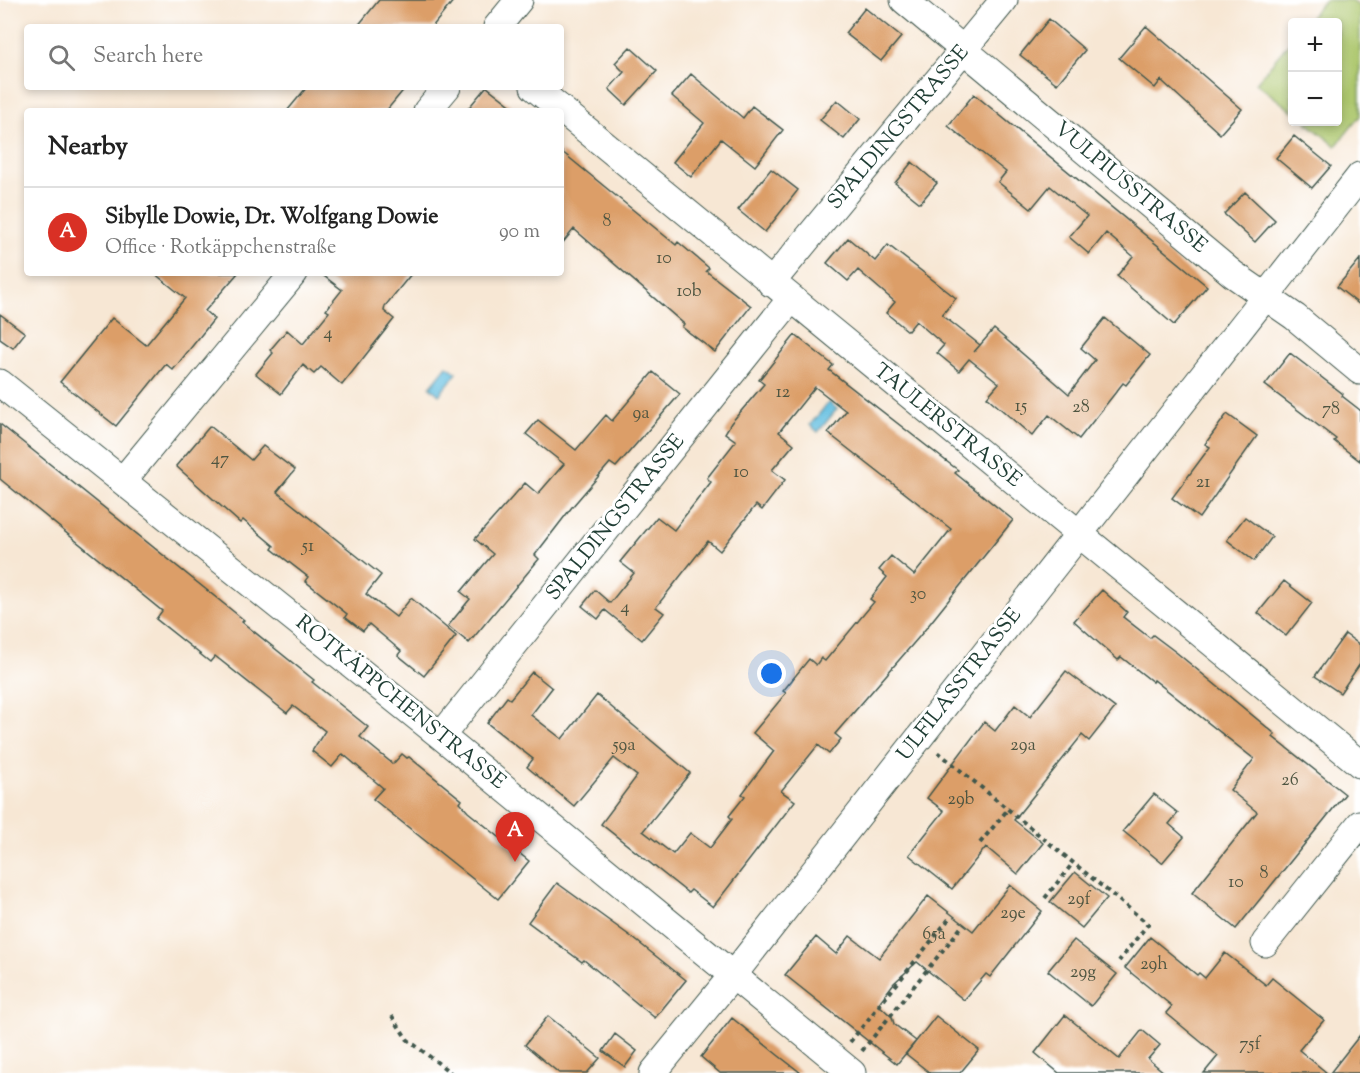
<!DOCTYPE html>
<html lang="en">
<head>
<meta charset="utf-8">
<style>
  :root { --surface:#fff; --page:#f2f2f2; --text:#222; --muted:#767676; --line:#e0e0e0; --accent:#d93025 }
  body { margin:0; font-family:"Sorts Mill Goudy",serif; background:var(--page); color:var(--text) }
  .controls { position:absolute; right:18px; top:18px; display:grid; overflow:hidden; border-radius:6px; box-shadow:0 3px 9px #0003 }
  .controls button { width:54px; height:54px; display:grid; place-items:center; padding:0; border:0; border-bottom:2px solid var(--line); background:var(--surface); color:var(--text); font:30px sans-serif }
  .you { position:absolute; left:772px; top:674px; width:21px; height:21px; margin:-15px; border:4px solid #fff; border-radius:50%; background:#1a73e8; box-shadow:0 0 0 9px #1a73e833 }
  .badge { display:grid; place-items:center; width:39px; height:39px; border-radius:50%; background:var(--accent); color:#fff; font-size:20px; font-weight:700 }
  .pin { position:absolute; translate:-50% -50px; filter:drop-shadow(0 2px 3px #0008) }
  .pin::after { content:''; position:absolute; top:32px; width:21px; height:18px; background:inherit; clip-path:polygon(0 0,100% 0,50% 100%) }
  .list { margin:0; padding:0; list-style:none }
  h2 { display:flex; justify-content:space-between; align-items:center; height:78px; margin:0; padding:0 24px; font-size:26px }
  h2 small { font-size:20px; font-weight:400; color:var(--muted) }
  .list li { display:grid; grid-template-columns:39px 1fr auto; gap:18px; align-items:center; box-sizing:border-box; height:90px; padding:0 24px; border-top:2px solid var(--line) }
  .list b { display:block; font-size:22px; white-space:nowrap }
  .list p { margin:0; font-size:20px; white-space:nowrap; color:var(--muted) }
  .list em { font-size:20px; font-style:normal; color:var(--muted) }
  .icon { flex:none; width:33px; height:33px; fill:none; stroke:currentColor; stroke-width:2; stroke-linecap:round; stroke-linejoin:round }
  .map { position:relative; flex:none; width:1360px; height:1073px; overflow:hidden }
  .search { position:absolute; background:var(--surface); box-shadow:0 3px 9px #0003; left:24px; top:24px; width:540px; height:66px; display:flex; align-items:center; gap:15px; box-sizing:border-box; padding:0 21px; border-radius:6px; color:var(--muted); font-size:22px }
  .panel { position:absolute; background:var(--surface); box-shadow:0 3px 9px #0003; left:24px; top:108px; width:540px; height:168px; border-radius:6px }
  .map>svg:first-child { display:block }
  .green { fill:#adc76e; stroke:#668251; stroke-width:1.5 }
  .water { fill:#62bee0; stroke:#407e8a; stroke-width:1.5 }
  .building { fill:#dc9e67 }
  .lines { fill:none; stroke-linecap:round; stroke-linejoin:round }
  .street-casing { stroke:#3f564c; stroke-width:29 }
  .path { stroke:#3f564c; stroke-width:4; stroke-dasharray:4.5 4.5; stroke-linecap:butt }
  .street { stroke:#fff; stroke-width:27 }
  .labels { text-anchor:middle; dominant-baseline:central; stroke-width:6; stroke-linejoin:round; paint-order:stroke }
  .number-label { font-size:18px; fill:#4e5541 }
  .street-label { font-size:21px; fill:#1f3d34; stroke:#fff }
</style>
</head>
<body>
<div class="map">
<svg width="1360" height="1073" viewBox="0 0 1360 1073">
  <rect width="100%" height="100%" fill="#fff"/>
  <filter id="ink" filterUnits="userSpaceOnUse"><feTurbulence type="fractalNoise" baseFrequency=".0167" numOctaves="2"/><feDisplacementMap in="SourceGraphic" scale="12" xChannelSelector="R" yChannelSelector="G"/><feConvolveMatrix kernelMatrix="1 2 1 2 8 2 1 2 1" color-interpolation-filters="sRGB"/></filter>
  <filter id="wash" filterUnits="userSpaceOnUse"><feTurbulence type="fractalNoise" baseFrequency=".008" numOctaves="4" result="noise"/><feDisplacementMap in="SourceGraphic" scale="24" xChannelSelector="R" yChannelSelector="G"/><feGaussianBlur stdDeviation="1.35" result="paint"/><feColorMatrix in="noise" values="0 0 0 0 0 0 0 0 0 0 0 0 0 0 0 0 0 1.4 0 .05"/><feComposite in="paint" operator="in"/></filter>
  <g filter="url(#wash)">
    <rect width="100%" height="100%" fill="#f7e7d4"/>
    <path class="green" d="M1325,0H1351L1360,7V116L1336,146L1306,122H1338V22H1306Z
      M1292,39V111L1256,83Z"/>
    <path class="water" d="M447,366L457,373L439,395L430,387Z
      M829,402L837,409L818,432L810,425Z"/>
    <g id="blocks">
      <path class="building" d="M379,0H454L432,27H357Z
        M865,8L901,37L881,61L845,33Z
        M1049,19L1085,50L1057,84L1020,55Z
        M1146,26L1242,109L1220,134L1161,80L1155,88L1119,58Z
        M630,47L657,71L626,105L609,89L624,72L615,63Z
        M691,74L743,118L752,106L783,130L755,166L721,139L691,177L673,162L704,123L672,96Z
        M307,87H406L386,111H287Z
        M486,87H487L518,111H466Z
        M974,94L1207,286L1174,325L1117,276L1133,256L1106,233L1089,254L1069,237L1087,216L1050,186L1031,209L998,182L1006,172L948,126Z
        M837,100L860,119L844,139L820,120Z
        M1294,136L1331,166L1312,188L1276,158Z
        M561,151L676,245L678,242L709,268L706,271L751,306L715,352L682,327L684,324L574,229L561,245Z
        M912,162L937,183L920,203L895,183Z
        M771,169L798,190L765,232L738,210Z
        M1245,192L1275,220L1255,242L1224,214Z
        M848,238L875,261L888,245L956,298L942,315L980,345L974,352L994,329L1069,394L1095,360L1081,348L1105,318L1150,355L1126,385L1123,383L1079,439L1049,415L1032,436L987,397L999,383L969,359L959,371L937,353L944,345L916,321L908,331L886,313L895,302L858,270L848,281L827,263Z
        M1360,259V305L1337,287Z
        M154,273H238L205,311L214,319L173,370L166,364L116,426L60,382L112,318L146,345L185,298Z
        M320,273H412L385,306L384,311L394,319L342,385L321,367L314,374L303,365L281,394L256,374L273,353L270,350L287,330L303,344L329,312L326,310L342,290Z
        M0,314L25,333L13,348L0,339Z
        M795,335L833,365L829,370L946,461L958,470L955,473L1013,520L919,637L835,734L841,739L829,754L818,745L781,791L795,801L713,907L691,890L688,893L601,824L637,776L614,758L574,806L527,767L533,759L487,723L507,697L510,699L532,672L552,688L531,715L562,739L597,695L690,773L643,831L673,854L690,833L710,848L732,819L729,816L745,796L742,794L774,751L753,733L786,693L783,691L809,659L816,665L821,658L825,661L874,602L870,599L887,577L879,570L891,556L914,575L951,529L828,433L846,411L815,387L779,432L794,444L772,470L785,480L762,510L756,505L720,551L708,541L656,607L664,613L642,640L605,610L598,619L582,606L595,590L610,603L634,573L620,562L657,517L674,530L711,482L707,478L736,441L725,433L731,423L764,384L759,380Z
        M1290,353L1343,394L1342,396L1360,410V461L1334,441L1336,439L1265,385Z
        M653,372L680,394L616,467L610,463L572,507L535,555L539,559L469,643L448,626L470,599L461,592L493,554L475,539L525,483L538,494L564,464L526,434L538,420L576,450L606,415L612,421Z
        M1227,414L1257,436L1199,518L1172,498L1210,447L1205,444Z
        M0,424L244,620L242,622L314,680L312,682L368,727L360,737L393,764L402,754L407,758L409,757L462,800L460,803L468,812L529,861L498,899L373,799L383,788L343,754L332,767L312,751L325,731L293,706L287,713L215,656L210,662L156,619L162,611L0,479Z
        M210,426L251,460L263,446L295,470L277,492L381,575L366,594L396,617L411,598L456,636L424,676L398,655L401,651L369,624L363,631L345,617L347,614L305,581L308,577L272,549L274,546L243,520L240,523L176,466Z
        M1245,517L1272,537L1254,561L1227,540Z
        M1284,581L1312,603L1286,636L1258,613Z
        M1102,590L1127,612L1123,617L1150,638L1153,635L1177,653L1275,734L1273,737L1345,794L1236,929L1192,893L1257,812L1230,790L1254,759L1154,680L1153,682L1121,657L1118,660L1074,621Z
        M1345,634L1360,645V664L1340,693L1315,676Z
        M1066,671L1115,708L1089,741L1082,735L1014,820L1043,843L1018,874L986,847L952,889L909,855L944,811L927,798L984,722L995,731L1015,705L1030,717Z
        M1154,794L1178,813L1169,824L1184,837L1162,863L1123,831Z
        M1075,872L1107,898L1082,928L1050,902Z
        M557,883L633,938L686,980L655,1018L584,960L582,962L528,922Z
        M1010,885L1042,911L990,977L986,974L964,1000L917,962L894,983L878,1004L892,1017L894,1024L916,1041L897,1064L785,975L816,937L836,954L850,936L879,958L928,896L973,931Z
        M1150,937L1197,975L1199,973L1205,978L1225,953L1266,985L1272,978L1324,1020L1299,1050L1327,1073H1204L1218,1056L1166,1013L1172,1006L1125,968Z
        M1074,940L1117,974L1091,1006L1048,971Z
        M1065,1015L1119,1059L1142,1030L1160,1045L1148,1059L1165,1073H1059L1035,1053Z
        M548,1016L600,1058L587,1073H559L525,1045Z
        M936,1016L979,1050L960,1073H930L906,1054Z
        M732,1018L779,1056L801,1073H720L701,1057Z
        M615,1034L637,1051L625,1067L603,1051Z
        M1360,1035V1073H1330Z"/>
    </g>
  </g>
  <g filter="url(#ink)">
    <use href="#blocks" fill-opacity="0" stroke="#3f564c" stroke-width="1.5"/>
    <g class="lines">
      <defs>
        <path id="street" d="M904,0L1233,274L1295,317L1360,371
          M497,27L519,0
          M534,87L1360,764
          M427,111L447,87
          M771,283L1004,0
          M0,383L441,736L852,1073
          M124,479L294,273
          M441,736L791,299
          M1265,943L1360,824
          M653,1073L733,975L1360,176"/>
      </defs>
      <use href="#street" class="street-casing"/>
      <path class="path" d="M938,752L1148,924L1119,961
        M980,843L1009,808
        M1045,898L1073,863
        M392,1016L407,1039L451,1073
        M850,1042L949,919
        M862,1051L963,925"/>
      <use href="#street" class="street"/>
    </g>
  </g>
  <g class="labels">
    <g class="number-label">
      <text x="607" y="222">8</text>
      <text x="664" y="259">10</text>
      <text x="689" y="292">10b</text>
      <text x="328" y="334">4</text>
      <text x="783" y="393">12</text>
      <text x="1021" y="407">15</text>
      <text x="1081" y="408">28</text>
      <text x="1331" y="410">78</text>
      <text x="641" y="414">9a</text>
      <text x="220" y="460">47</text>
      <text x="741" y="473">10</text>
      <text x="1203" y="483">21</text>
      <text x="308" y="547">51</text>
      <text x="918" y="595">30</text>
      <text x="625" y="608">4</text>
      <text x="624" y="746">59a</text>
      <text x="1023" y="746">29a</text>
      <text x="1290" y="781">26</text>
      <text x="961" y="800">29b</text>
      <text x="1264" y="874">8</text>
      <text x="1236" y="883">10</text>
      <text x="1079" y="900">29f</text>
      <text x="1013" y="914">29e</text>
      <text x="934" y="935">65a</text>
      <text x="1154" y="965">29h</text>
      <text x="1083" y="973">29g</text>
      <text x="1250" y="1045">75f</text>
    </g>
    <g class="street-label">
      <text transform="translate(899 128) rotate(-50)">SPALDINGSTRASSE</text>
      <text transform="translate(1130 188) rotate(40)">VULPIUSSTRASSE</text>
      <text transform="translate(947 426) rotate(39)">TAULERSTRASSE</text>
      <text transform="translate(616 518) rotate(-51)">SPALDINGSTRASSE</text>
      <text transform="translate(960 685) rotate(-52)">ULFILASSTRASSE</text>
      <text transform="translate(400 703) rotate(39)">ROTKÄPPCHENSTRASSE</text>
    </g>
  </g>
</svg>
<div class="controls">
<button>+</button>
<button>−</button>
</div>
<div class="you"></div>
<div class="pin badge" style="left:515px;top:862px">A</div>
<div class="search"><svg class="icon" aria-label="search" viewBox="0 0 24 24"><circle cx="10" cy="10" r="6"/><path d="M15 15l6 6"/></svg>Search here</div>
<section class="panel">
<h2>Nearby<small></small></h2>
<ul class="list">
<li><span class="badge">A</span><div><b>Sibylle Dowie, Dr. Wolfgang Dowie</b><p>Office · Rotkäppchenstraße</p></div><em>90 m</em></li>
</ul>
</section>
</div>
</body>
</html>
